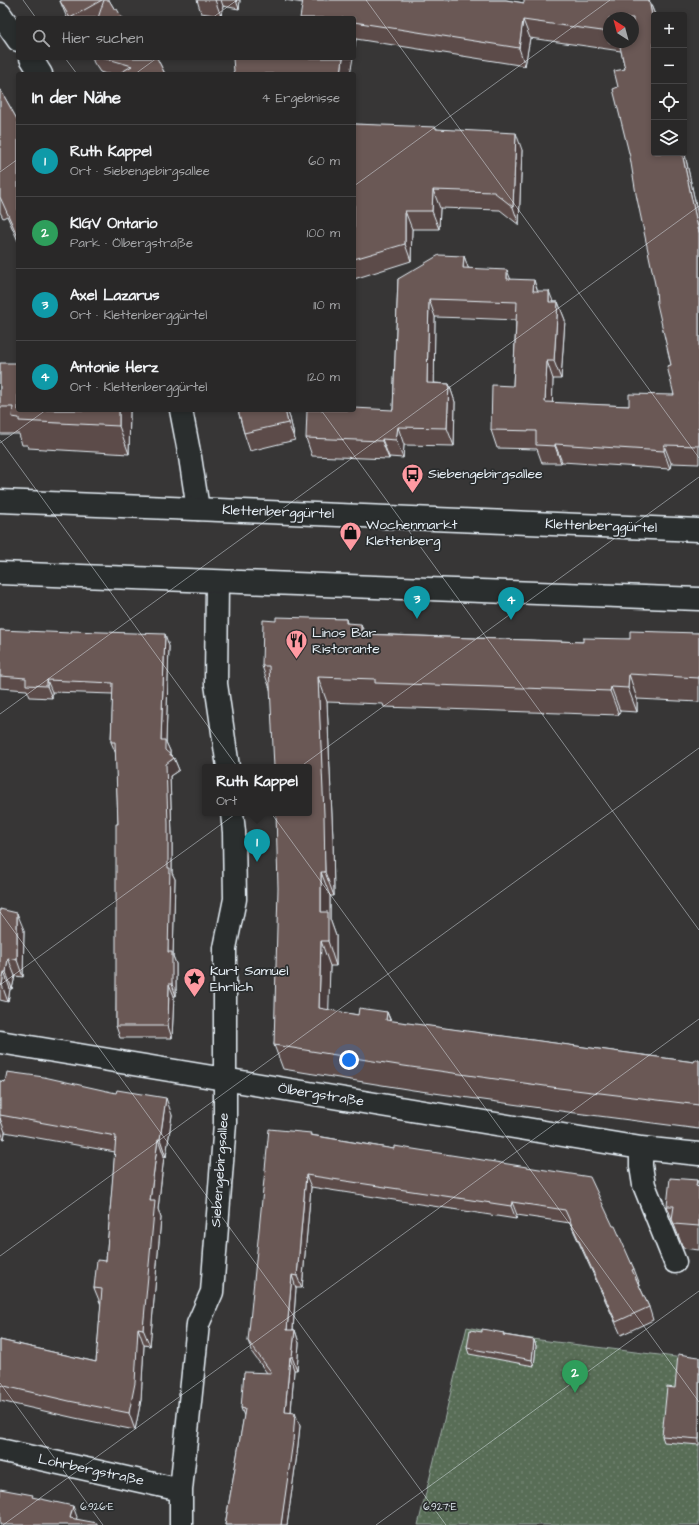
<!DOCTYPE html>
<html lang="de">
<head>
<meta charset="utf-8">
<style>
  :root { --surface:#292828; --page:#313030; --text:#f1f3f6; --muted:#a5a6a8; --line:#454445; --accent:#8c9099 }
  body { margin:0; font-family:"Architects Daughter",sans-serif; background:var(--page); color:var(--text) }
  .controls { position:absolute; right:12px; top:12px; display:grid; overflow:hidden; border-radius:4px; box-shadow:0 2px 6px #0003 }
  .controls button { width:36px; height:36px; display:grid; place-items:center; padding:0; border:0; border-bottom:1px solid var(--line); background:var(--surface); color:var(--text); font:20px sans-serif }
  .compass { position:absolute; left:603px; top:12px; width:36px; height:36px; border-radius:50%; background:var(--surface); box-shadow:0 2px 6px #0003; rotate:324deg }
  .you { position:absolute; left:349px; top:1060px; width:14px; height:14px; margin:-10px; border:3px solid #fff; border-radius:50%; background:#1a73e8; box-shadow:0 0 0 6px #1a73e833 }
  .badge { display:grid; place-items:center; width:26px; height:26px; border-radius:50%; background:var(--accent); color:#fff; font-size:13px; font-weight:700 }
  .pin { position:absolute; translate:-50% -33px; filter:drop-shadow(0 1px 2px #0008) }
  .pin::after { content:''; position:absolute; top:21px; width:14px; height:12px; background:inherit; clip-path:polygon(0 0,100% 0,50% 100%) }
  .popup { position:absolute; left:202px; top:764px; width:110px; height:52px; box-sizing:border-box; display:grid; place-content:center; border-radius:4px; background:var(--surface); filter:drop-shadow(0 1px 3px #0005); font-size:13px; white-space:nowrap; color:var(--muted) }
  .popup b { font-size:15px; color:var(--text) }
  .popup::after { content:''; position:absolute; left:50%; top:100%; margin-left:-8px; border:8px solid transparent; border-top-color:var(--surface) }
  .list { margin:0; padding:0; list-style:none }
  h2 { display:flex; justify-content:space-between; align-items:center; height:52px; margin:0; padding:0 16px; font-size:17px }
  h2 small { font-size:13px; font-weight:400; color:var(--muted) }
  .list li { display:grid; grid-template-columns:26px 1fr auto; gap:12px; align-items:center; box-sizing:border-box; height:72px; padding:0 16px; border-top:1px solid var(--line) }
  .list b { display:block; font-size:15px; white-space:nowrap }
  .list p { margin:0; font-size:13px; white-space:nowrap; color:var(--muted) }
  .list em { font-size:13px; font-style:normal; color:var(--muted) }
  .icon { flex:none; width:22px; height:22px; fill:none; stroke:currentColor; stroke-width:2; stroke-linecap:round; stroke-linejoin:round }
  .map { position:relative; flex:none; width:699px; height:1525px; overflow:hidden }
  .search { position:absolute; background:var(--surface); box-shadow:0 2px 6px #0003; left:16px; top:16px; width:340px; height:44px; display:flex; align-items:center; gap:10px; box-sizing:border-box; padding:0 14px; border-radius:4px; color:var(--muted); font-size:15px }
  .panel { position:absolute; background:var(--surface); box-shadow:0 2px 6px #0003; left:16px; top:72px; width:340px; height:340px; border-radius:4px }
  .map>svg:first-child { display:block }
  .garden { fill:url(#garden-dots); stroke:#a0afa8 }
  .lines { fill:none; stroke-linecap:round; stroke-linejoin:round }
  .minor-casing { stroke:#e8f1f8; stroke-width:25 }
  .secondary-casing { stroke:#e8f1f8; stroke-width:25 }
  .minor { stroke:#2a2d2e; stroke-width:22 }
  .secondary { stroke:#2a2d2e; stroke-width:22 }
  .wall { fill:#5b4c49; stroke:#e8f1f8; fill-rule:evenodd }
  .shaded-wall { fill:#4a3e3c; stroke:#e8f1f8 }
  .building { fill:#6a5855; stroke:#e8f1f8 }
  .ticks { fill:none; stroke:#e8f1f8; stroke-width:1; stroke-opacity:0.45 }
  .labels { text-anchor:middle; dominant-baseline:central; stroke-width:3.5; stroke-linejoin:round; paint-order:stroke }
  .poi-label { font-size:14px; fill:#e8f1f8; stroke:#2a2d2e; text-anchor:start }
  .street-label { font-size:14px; fill:#e8f1f8; stroke:#2a2d2e }
  .ticks-label { font-size:10px; text-anchor:middle; fill:#e8f1f8; stroke:#2a2d2e; stroke-width:3.5; stroke-linejoin:round; paint-order:stroke }
</style>
</head>
<body>
<div class="map">
<svg width="699" height="1525" viewBox="0 0 699 1525">
  <defs>
    <pattern id="garden-dots" width="8" height="8" patternUnits="userSpaceOnUse"><rect width="8" height="8" fill="#596d57"/><path d="M2 2h.1M6 6h.1" fill="none" stroke="#718270" stroke-width="1.8" stroke-linecap="round"/></pattern>
  </defs>
  <rect width="100%" height="100%" fill="#373636"/>
  <filter id="ink" filterUnits="userSpaceOnUse"><feTurbulence type="fractalNoise" baseFrequency=".025" numOctaves="2"/><feDisplacementMap in="SourceGraphic" scale="8" xChannelSelector="R" yChannelSelector="G"/><feConvolveMatrix kernelMatrix="1 2 1 2 8 2 1 2 1" color-interpolation-filters="sRGB"/></filter>
  <g filter="url(#ink)">
    <path class="garden" d="M467,1327L508,1336L699,1360V1525H418Z"/>
    <g class="lines">
      <defs>
        <path id="minor" d="M0,14L18,40
          M31,58L41,74
          M181,410L190,457L198,509
          M217,582L216,684L228,767
          M0,1042L641,1148L699,1154
          M641,1148V1166L644,1185L675,1262
          M0,1450L181,1490
          M181,1525V1490L198,1324L212,1292L225,1123V948L235,899L234,832L232,813"/>
        <path id="secondary" d="M0,501L699,530
          M0,573L699,599"/>
      </defs>
      <use href="#minor" class="minor-casing"/>
      <use href="#secondary" class="secondary-casing"/>
      <use href="#minor" class="minor"/>
      <use href="#secondary" class="secondary"/>
    </g>
    <path class="wall" d="M63,0H109L115,10L122,18H67L60,1Z
      M197,0H240L239,9L223,6L221,16L201,13Z
      M285,0H506L524,3L649,0L655,15H654V153L684,150L699,220V464L671,463L670,469L562,462L561,463H542L537,449L497,448L491,430L513,386L516,320L468,318L435,317L434,383L449,384L455,402L454,446L404,445L403,458L389,457V459L312,456L306,438L393,410L398,279L464,256L468,268L510,279L538,291L553,302H558L565,320L561,379H553L552,403L629,406L674,395L671,365L618,87L625,69L621,51L530,38L525,66L356,39L354,51V18L303,3ZM609,18L633,42H609Z
      M92,58H157L165,74H106L100,72L94,63Z
      M0,89L18,121V241L7,216L3,218L0,212Z
      M354,124L437,129L522,150L519,225L500,210L440,208L439,229H412L411,261L354,279Z
      M0,363L18,410H130L129,454L28,448L27,445H22L19,434H0Z
      M238,410H287L290,418L295,440L250,451L244,433Z
      M346,619L347,623L365,634L583,642L630,639L699,633V702L637,699V712L620,711L619,715L384,707L383,704L327,702L333,839L334,896H330V919L336,936V966H330L328,1010L358,1015L387,1012L391,1021L694,1062L699,1060V1129L568,1112L413,1090L283,1069L274,1045L309,813L270,689L262,666L276,621Z
      M0,630L169,646L166,742L170,751V754L174,758L179,770L170,776L172,836V873L175,879L173,956L176,964V996H174L172,1038H120L116,1026L118,824L116,754L111,742L113,694L52,692V698L30,697L27,690L0,688Z
      M0,909L24,930L23,977L15,976L12,989H10L8,1002L0,1000Z
      M0,1081L172,1115L166,1157L164,1156L158,1209L161,1218L150,1346L144,1345L141,1400L135,1430L75,1418L0,1401V1340L96,1362L101,1305L94,1288L106,1261L115,1152L5,1132L4,1139L0,1138Z
      M311,1135L394,1149L613,1226L634,1269L639,1282L638,1283L649,1307L653,1320L621,1335L570,1223L517,1215L516,1219L311,1187L302,1288H296L293,1330H295L299,1343L297,1370H294L291,1413L300,1426L297,1454L287,1525H225L244,1416L241,1408L267,1373L253,1354L248,1341Z
      M699,1186V1250L683,1248L667,1206Z
      M482,1332L504,1333V1335L534,1340L536,1346L534,1366L469,1354L467,1348Z
      M699,1357V1445L664,1442L662,1436L675,1388Z"/>
    <path class="shaded-wall" d="M215,0H221L223,6L221,16Z
      M236,0H240L239,9Z
      M649,0L655,15H654V26Z
      M523,20L530,38L525,66L519,48Z
      M354,34L356,39L354,51Z
      M343,58H353L350,74H341Z
      M516,133L522,150L519,225L513,207Z
      M684,150L699,220V233L682,153H684Z
      M433,190L440,208L439,229L432,211Z
      M405,211L412,229L411,261L405,244Z
      M464,256L470,273L463,268Z
      M507,270L514,288L507,279Z
      M534,280L540,298L533,291Z
      M549,291L556,309L549,302Z
      M429,299L435,317L434,401L427,383Z
      M558,302L565,320L561,379L554,361Z
      M547,361L553,379L552,420L545,402Z
      M449,384L455,402L454,446L447,428Z
      M119,410H130L129,454L119,426Z
      M285,410H287L290,418L295,440L288,423Z
      M398,427L404,445L403,458L396,440Z
      M382,439L389,457V459L382,441Z
      M555,444L562,462L561,463L555,446Z
      M664,445L671,463L670,469L664,451Z
      M361,624L370,648L361,634Z
      M165,634L169,646L166,742L170,751V761L174,758L179,770L170,776L172,836V873L175,879L173,956L176,964V996L172,984L168,952L161,740Z
      M629,674L637,699V712L628,688Z
      M318,677L327,702L333,839L334,896L325,872Z
      M47,680L52,692V698L47,686Z
      M611,687L620,711L619,715L610,691Z
      M321,872L330,896V919L336,936V966L328,941L321,912Z
      M17,913L24,930L23,977L17,960Z
      M321,941L330,966L328,1033L319,1008Z
      M8,958L15,976L12,989L6,972Z
      M4,972L10,989L8,1002L2,985Z
      M169,984L174,996L172,1038L168,1026Z
      M387,1012L396,1037L386,1020Z
      M166,1098L172,1115L166,1157L160,1139Z
      M0,1118L5,1132L4,1139L0,1129Z
      M158,1139L164,1156L158,1209L161,1218L150,1346L143,1329L150,1201Z
      M306,1175L311,1187L302,1288L297,1276Z
      M697,1180L699,1186V1193L696,1186Z
      M512,1202L517,1215L516,1219L511,1206Z
      M292,1275L296,1288L292,1342L287,1330Z
      M138,1328L144,1345L141,1400L135,1430L129,1413Z
      M295,1330L299,1343L297,1370L292,1357Z
      M534,1340L536,1346L534,1366L532,1360Z
      M290,1357L294,1370L290,1425L285,1412Z
      M295,1413L300,1426L297,1454L287,1525H281Z
      M73,1506L77,1517L75,1525L70,1518Z"/>
    <path class="building" d="M63,0H102L70,18L60,1Z
      M104,0H109L115,10L117,9L122,18H98Z
      M303,0H506L524,3V0H649L654,26V153H682L699,233V446L664,445V451L555,444V446L536,445V431L491,430L492,385L513,386L517,302L461,300L429,299L427,383L449,384L447,428L398,427L396,440L382,439V441L306,438L307,410H354V408L393,410L398,279L439,255L464,256L463,268L507,270V279L534,280L533,291H549V302H558L554,361H547L545,402L629,406V394L674,395L667,366L671,365L657,304L656,289L636,194L630,157L613,89L618,87L614,71L625,69L619,42H633V18H609V32L523,20L519,48L354,22V18H300Z
      M105,58H157L165,74H118L132,66Z
      M233,58H343L341,74H232L234,71Z
      M0,89L18,121V237L0,197Z
      M354,124L436,127V129L516,133L513,207L494,192L433,190L432,211H405V244L354,259Z
      M0,363H18V410H119V426L19,421V418L12,417L13,407H0Z
      M238,410H285L288,423L244,433Z
      M276,617L346,619V623L361,624V634L583,642V638L630,639V631L699,633V678L629,674L628,688L611,687L610,691L375,683V679L318,677L324,814L325,872H321V912H328V941H321L319,1008L358,1015L359,1008L387,1012L386,1020L694,1062L695,1060H699V1105L559,1088L404,1066L274,1045L278,888L276,813H309V767H274L269,666H262L263,620L276,621Z
      M0,630L71,633V631L165,634L161,740H165V750L174,758L166,764L168,824V868H170L168,952H172V984H169L168,1026H116V824H118L115,742H111L113,683L47,680V686L26,685V678L0,676Z
      M0,909L17,913V960L8,958L6,972H4L2,985L0,984Z
      M7,1072L44,1077L116,1093L117,1090L166,1098L160,1139H158L150,1201H155L143,1329L138,1328L135,1383L129,1413L69,1401L0,1385V1340L96,1362L102,1289L94,1288L97,1260L106,1261L116,1136L0,1115V1081L5,1082Z
      M269,1129L311,1133L310,1135L394,1149V1146L590,1177L613,1226H615L634,1269L632,1270L649,1307L616,1322L565,1210L512,1202L511,1206L306,1175L297,1276L292,1275L287,1330H295L292,1357H290L285,1412L295,1413L293,1441L281,1525H225L245,1409L241,1408L244,1372L272,1373L248,1341Z
      M670,1178L697,1180L696,1186L699,1187V1226L674,1224L672,1219L674,1206H667Z
      M482,1329L504,1333L503,1335L534,1340L532,1360L467,1348L470,1330L482,1332Z
      M678,1354L699,1357V1439L662,1436L667,1387L675,1388Z
      M0,1489L33,1495L32,1497L73,1506L70,1518L97,1523V1525H0Z"/>
  </g>
  <path class="ticks" d="M23,0L36,18M366,0L699,458M212,18L237,0M65,58L77,74M135,74L157,58M0,172L18,159M354,186L610,0M321,410L699,930M0,440L699,1402M0,443L46,410M0,714L699,206M0,912L446,1525M0,985L699,477M0,1256L699,748M0,1383L103,1525M3,1525L699,1019M376,1525L699,1291"/>
  <defs>
    <symbol id="bus-pin" viewBox="-11 -11 22 30"><path d="M0 17L-7.5 6A9.5 9.5 0 1 1 7.5 6Z" fill="#ff9aa2" stroke="#2a2d2e"/><path d="M-5-6H5V4H4V6H2V4H-2V6H-4V4H-5ZM-3.5-4V0h7V-4ZM-3.5 1.2v1.5H-2V1.2ZM2 1.2v1.5H3.5V1.2Z" fill="#111"/></symbol>
    <symbol id="shop-pin" viewBox="-11 -11 22 30"><path d="M0 17L-7.5 6A9.5 9.5 0 1 1 7.5 6Z" fill="#ff9aa2" stroke="#2a2d2e"/><path d="M-5-2.5h2.3a2.7 3.5 0 0 1 5.4 0H5L5.5 6h-11ZM-1.5-2.5h3a1.5 2.3 0 0 0-3 0Z" fill="#111"/></symbol>
    <symbol id="restaurant-pin" viewBox="-11 -11 22 30"><path d="M0 17L-7.5 6A9.5 9.5 0 1 1 7.5 6Z" fill="#ff9aa2" stroke="#2a2d2e"/><path d="M-5-6h1v4h1v-4h1v4h1v-4h1v5L-1.5 .5V6h-2V.5L-5-1ZM5-6V6H3V1.5H1.5Q1.5-4 5-6Z" fill="#111"/></symbol>
    <symbol id="sight-pin" viewBox="-11 -11 22 30"><path d="M0 17L-7.5 6A9.5 9.5 0 1 1 7.5 6Z" fill="#ff9aa2" stroke="#2a2d2e"/><path d="M0-6L1.8-2.2L6-1.7L2.9 1.2L3.7 5.4L0 3.3L-3.7 5.4L-2.9 1.2L-6-1.7L-1.8-2.2Z" fill="#111"/></symbol>
  </defs>
  <g fill-rule="evenodd">
    <use href="#bus-pin" x="400" y="462" width="25" height="34"/>
    <use href="#shop-pin" x="338" y="520" width="25" height="34"/>
    <use href="#restaurant-pin" x="284" y="628" width="25" height="34"/>
    <use href="#sight-pin" x="182" y="966" width="25" height="34"/>
  </g>
  <g class="labels">
    <g class="poi-label">
      <text x="428" y="474">Siebengebirgsallee</text>
      <text x="366" y="525">Wochenmarkt<tspan x="366" dy="16">Klettenberg</tspan></text>
      <text x="312" y="633">Linos Bar<tspan x="312" dy="16">Ristorante</tspan></text>
      <text x="210" y="971">Kurt Samuel<tspan x="210" dy="16">Ehrlich</tspan></text>
    </g>
    <g class="street-label">
      <text transform="translate(278 512) rotate(2)">Klettenberggürtel</text>
      <text transform="translate(601 526) rotate(2)">Klettenberggürtel</text>
      <text transform="translate(321 1095) rotate(9)">Ölbergstraße</text>
      <text transform="translate(220 1170) rotate(-86)">Siebengebirgsallee</text>
      <text transform="translate(91 1470) rotate(12)">Lohrbergstraße</text>
    </g>
  </g>
  <g class="ticks-label">
    <text x="97" y="1510">6.926°E</text>
    <text x="440" y="1510">6.927°E</text>
  </g>
</svg>
<div class="controls">
<button>+</button>
<button>−</button>
<button><svg class="icon" aria-label="locate" viewBox="0 0 24 24"><circle cx="12" cy="12" r="6"/><path d="M12 2v4M12 18v4M2 12h4M18 12h4"/></svg></button>
<button><svg class="icon" aria-label="layers" viewBox="0 0 24 24"><path d="M12 4l9 5-9 5-9-5zM3 14l9 5 9-5"/></svg></button>
</div>
<svg class="compass" viewBox="-18 -18 36 36"><path d="M0-13l5 13h-10z" fill="#e53935"/><path d="M0 13l5-13h-10z" fill="#a5a6a8"/></svg>
<div class="you"></div>
<div class="pin badge" style="left:257px;top:862px;background:#0f9aa8">1</div>
<div class="popup"><b>Ruth Kappel</b>Ort</div>
<div class="pin badge" style="left:575px;top:1393px;background:#2e9e5b">2</div>
<div class="pin badge" style="left:417px;top:619px;background:#0f9aa8">3</div>
<div class="pin badge" style="left:511px;top:620px;background:#0f9aa8">4</div>
<div class="search"><svg class="icon" aria-label="search" viewBox="0 0 24 24"><circle cx="10" cy="10" r="6"/><path d="M15 15l6 6"/></svg>Hier suchen</div>
<section class="panel">
<h2>In der Nähe<small>4 Ergebnisse</small></h2>
<ul class="list">
<li><span class="badge" style="background:#0f9aa8">1</span><div><b>Ruth Kappel</b><p>Ort · Siebengebirgsallee</p></div><em>60 m</em></li>
<li><span class="badge" style="background:#2e9e5b">2</span><div><b>KlGV Ontario</b><p>Park · Ölbergstraße</p></div><em>100 m</em></li>
<li><span class="badge" style="background:#0f9aa8">3</span><div><b>Axel Lazarus</b><p>Ort · Klettenberggürtel</p></div><em>110 m</em></li>
<li><span class="badge" style="background:#0f9aa8">4</span><div><b>Antonie Herz</b><p>Ort · Klettenberggürtel</p></div><em>120 m</em></li>
</ul>
</section>
</div>
</body>
</html>
